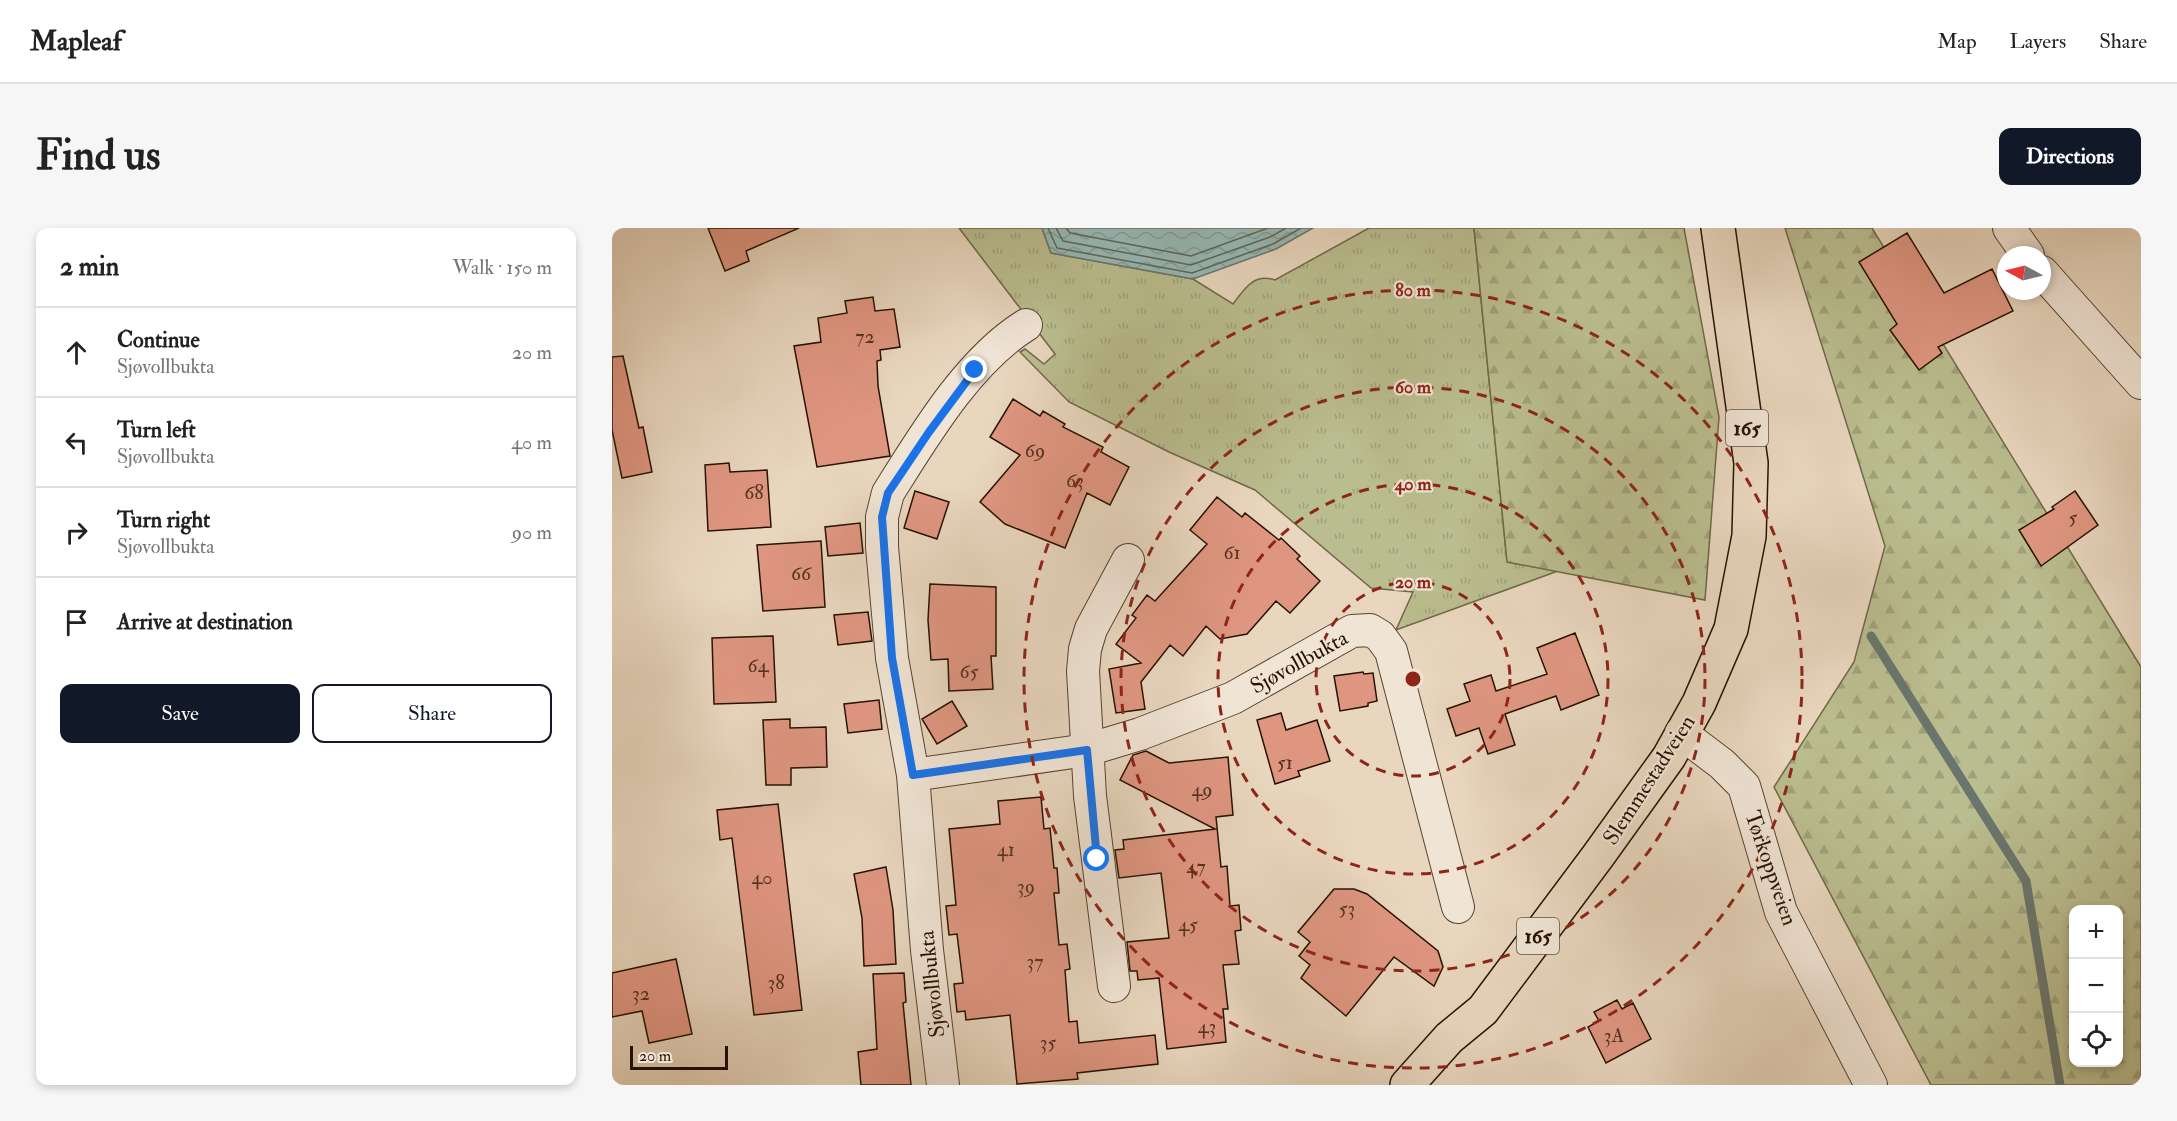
<!DOCTYPE html>
<html lang="en">
<head>
<meta charset="utf-8">
<style>
  :root { --surface:#fff; --page:#f6f6f6; --text:#222; --muted:#767676; --line:#e0e0e0; --accent:#111827 }
  body { margin:0; font-family:"IM FELL Double Pica",serif; background:var(--page); color:var(--text) }
  .controls { position:absolute; right:18px; bottom:18px; display:grid; overflow:hidden; border-radius:12px; box-shadow:0 3px 9px #0003 }
  .controls button { width:54px; height:54px; display:grid; place-items:center; padding:0; border:0; border-bottom:2px solid var(--line); background:var(--surface); color:var(--text); font:30px sans-serif }
  .compass { position:absolute; left:1385px; top:18px; width:54px; height:54px; border-radius:50%; background:var(--surface); box-shadow:0 3px 9px #0003; rotate:277deg }
  .scale { position:absolute; left:18px; bottom:15px; width:98px; box-sizing:border-box; padding-left:6px; border:3px solid #271201; border-top:0; font-size:16px; line-height:21px; white-space:nowrap; color:#271201; -webkit-text-stroke:4px #f0e4d5; paint-order:stroke }
  .stop { position:absolute; width:18px; height:18px; margin:-14px; border:4px solid #1a73e8; border-radius:50%; background:#fff }
  .stop.end { background:#1a73e8; border-color:#fff; box-shadow:0 2px 6px #0008 }
  .list { margin:0; padding:0; list-style:none }
  h2 { display:flex; justify-content:space-between; align-items:center; height:78px; margin:0; padding:0 24px; font-size:26px }
  h2 small { font-size:20px; font-weight:400; color:var(--muted) }
  .list li { display:grid; grid-template-columns:39px 1fr auto; gap:18px; align-items:center; box-sizing:border-box; height:90px; padding:0 24px; border-top:2px solid var(--line) }
  .list b { display:block; font-size:22px; white-space:nowrap }
  .list p { margin:0; font-size:20px; white-space:nowrap; color:var(--muted) }
  .list em { font-size:20px; font-style:normal; color:var(--muted) }
  .actions { display:flex; gap:12px; padding:18px 24px }
  .actions a { flex:1; padding:14px 0; border:2px solid var(--accent); border-radius:12px; text-align:center; font-size:21px; color:var(--accent) }
  .actions .main { background:var(--accent); color:#fff }
  .icon { flex:none; width:33px; height:33px; fill:none; stroke:currentColor; stroke-width:2; stroke-linecap:round; stroke-linejoin:round }
  .map { position:relative; flex:none; width:1529px; height:857px; overflow:hidden; border-radius:12px }
  header { display:flex; align-items:center; gap:36px; box-sizing:border-box; height:84px; padding:0 30px; background:var(--surface); border-bottom:2px solid var(--line) }
  header strong { font-size:28px }
  nav { display:flex; gap:33px; margin-inline-start:auto; font-size:21px }
  .intro { display:flex; align-items:center; justify-content:space-between; box-sizing:border-box; height:144px; padding:0 36px }
  h1 { margin:0; font-size:42px }
  .button { padding:15px 27px; border-radius:12px; background:var(--accent); color:#fff; font-size:21px; font-weight:700 }
  main { display:flex; gap:36px; padding:0 36px }
  aside { flex:1; background:var(--surface); border-radius:12px; box-shadow:0 3px 9px #0003 }
  .map>svg:first-child { display:block }
  .grass { fill:url(#grass-tufts); stroke:#706848; stroke-width:1.5 }
  .forest { fill:url(#forest-firs); stroke:#706848; stroke-width:1.5; fill-rule:evenodd }
  .water { fill:url(#water-waves); stroke:#6a766d; stroke-width:1.5 }
  .lines { fill:none; stroke-linecap:round; stroke-linejoin:round }
  .shore { stroke:#5f665b; stroke-width:1.5 }
  .stream { stroke:#6a766d; stroke-width:9 }
  .building { fill:#df9681; stroke:#271201; stroke-width:1.5 }
  .minor-casing { stroke:#574330; stroke-width:34 }
  .primary-casing { stroke:#271201; stroke-width:36 }
  .minor { stroke:#f0e4d5; stroke-width:32 }
  .primary { stroke:#e8d6be; stroke-width:33 }
  .route { stroke:#1a73e8; stroke-width:8 }
  .ring { fill:none; stroke:#8f2418; stroke-width:3; stroke-dasharray:10 8 }
  .labels { text-anchor:middle; dominant-baseline:central; stroke-width:4.5; stroke-linejoin:round; paint-order:stroke }
  .number-label { font-size:20px; fill:#553321 }
  .shield { fill:#f0e4d5; stroke:#635141; stroke-width:1.5 }
  .shield-label { font-size:21px; font-weight:bold; fill:#271201 }
  .street-label { font-size:22px; fill:#271201; stroke:#f0e4d5 }
  .centre { fill:#8f2418; stroke:#f0e4d5; stroke-width:3 }
  .ring-label { font-size:18px; text-anchor:middle; font-weight:bold; fill:#8f2418; stroke:#f0e4d5; stroke-width:4.5; stroke-linejoin:round; paint-order:stroke }
</style>
</head>
<body>
<header>
<strong>Mapleaf</strong>
<nav><a>Map</a><a>Layers</a><a>Share</a></nav>
</header>
<div class="intro"><h1>Find us</h1><a class="button">Directions</a></div>
<main>
<aside>
<h2>2 min<small>Walk · 150 m</small></h2>
<ul class="list">
<li><svg class="icon" aria-label="ahead" viewBox="0 0 24 24"><path d="M12 20V5M6 11l6-6 6 6"/></svg><div><b>Continue</b><p>Sjøvollbukta</p></div><em>20 m</em></li>
<li><svg class="icon" aria-label="left" viewBox="0 0 24 24"><path d="M17 20v-9H6M10 6l-5 5 5 5"/></svg><div><b>Turn left</b><p>Sjøvollbukta</p></div><em>40 m</em></li>
<li><svg class="icon" aria-label="right" viewBox="0 0 24 24"><path d="M7 20v-9h11M14 6l5 5-5 5"/></svg><div><b>Turn right</b><p>Sjøvollbukta</p></div><em>90 m</em></li>
<li><svg class="icon" aria-label="arrive" viewBox="0 0 24 24"><path d="M6 21V4h12l-3 4 3 4H6"/></svg><div><b>Arrive at destination</b></div></li>
</ul>
<div class="actions"><a class="main">Save</a><a>Share</a></div>
</aside>
<div class="map">
<svg width="1529" height="857" viewBox="0 0 1529 857">
  <defs>
    <pattern id="grass-tufts" width="24" height="20" patternUnits="userSpaceOnUse" patternTransform="scale(1.5)"><rect width="24" height="20" fill="#babd8f"/><path d="M3 7l-1-3M5 7V3M7 7l1-3M15 17l-1-3M17 17v-4M19 17l1-3" fill="none" stroke="#a0a17a"/></pattern>
    <pattern id="forest-firs" width="22" height="20" patternUnits="userSpaceOnUse" patternTransform="scale(1.5)"><rect width="22" height="20" fill="#babd8f"/><path d="M5 1l3.5 6h-7zM16 11l3.5 6h-7z" fill="#a0a17a"/></pattern>
    <pattern id="water-waves" width="16" height="10" patternUnits="userSpaceOnUse" patternTransform="scale(1.5)"><rect width="16" height="10" fill="#97b9b5"/><path d="M0 5q4-4 8 0t8 0" fill="none" stroke="#829e9a"/></pattern>
  </defs>
  <rect width="100%" height="100%" fill="#e8d6be"/>
  <filter id="stains"><feTurbulence type="fractalNoise" baseFrequency=".00333" numOctaves="4"/><feColorMatrix values="0 0 0 0 .2 0 0 0 0 .09 0 0 0 0 .02 0 0 0 .5 -.17"/></filter>
  <radialGradient id="worn" r=".72"><stop offset=".6" stop-color="#630" stop-opacity="0"/><stop offset="1" stop-color="#630" stop-opacity=".3"/></radialGradient>
  <path class="grass" d="M347,0H430L439,25L581,51L621,76C633,60 642,45 663,52L757,0H862L895,333L946,343L784,402L801,364L759,360L643,262L557,224L457,174L408,124L413,121L432,136L443,126Z"/>
  <path class="forest" d="M862,0H1072L1107,189L1093,372L895,334Z
    M1173,0H1260L1529,439V857H1319L1162,559L1242,434L1273,318ZM1462,682H1506V834H1462Z"/>
  <path class="water" d="M430,0H701L664,21L581,51L439,25Z"/>
  <g class="lines">
    <path class="shore" d="M436,0L445,20L580,45L661,16L689,0
      M444,0L451,13L579,37L658,9L674,0
      M454,0L458,5L579,28L656,0"/>
    <path class="stream" d="M1259,408L1414,653L1448,857"/>
  </g>
  <path class="building" d="M96,0H187L134,23L137,33L113,43Z
    M1295,5L1332,65L1380,41L1401,83L1326,119L1330,125L1307,142L1278,102L1285,96L1247,34Z
    M261,69L263,83L282,81L288,119L268,122L269,132L265,133L266,158L278,228L205,239L182,118L209,114L206,90L235,85L233,73Z
    M11,128L27,200L31,199L40,244L10,250L0,202V129Z
    M401,171L428,188L431,183L453,196L451,199L491,219L489,224L517,239L498,277L475,265L453,320L393,296L368,274L408,227L378,209Z
    M117,235L118,244L155,242L159,299L96,303L93,237Z
    M303,263L337,274L325,311L292,300Z
    M1463,263L1486,297L1429,338L1407,302L1442,281L1440,279Z
    M605,269L630,289L633,285L667,312L669,310L688,328L685,331L708,353L678,385L664,373L635,406L608,411L594,398L571,428L558,417L529,454L533,481L504,485L497,441L529,435L504,416L524,390L520,387L535,367L543,373L595,316L578,302Z
    M248,295L251,325L216,328L213,299Z
    M209,313L213,379L151,383L145,317Z
    M318,356L384,359V428H379L381,461L337,463L336,431L319,432L316,392Z
    M256,384L260,413L226,417L222,387Z
    M963,405L987,467L949,482L944,468L893,486L903,517L876,526L867,500L844,508L835,481L858,473L852,456L879,447L884,463L935,446L925,420Z
    M161,408L164,474L102,476L100,410Z
    M751,444L752,446L761,445L765,473L756,475V478L728,483L722,448Z
    M267,472L270,501L236,505L232,476Z
    M340,473L355,498L325,516L310,491Z
    M669,485L674,502L705,492L718,533L686,543L688,548L663,556L645,492Z
    M178,491V500L214,499L215,539L179,540V557H154L151,492Z
    M534,523L557,535L616,529L621,587L604,589L609,639L615,638L618,678L627,677L629,702L623,703L627,736L611,737L616,781H611L614,814L555,821L547,750L526,752L525,743H518L515,714L557,710L549,645L507,650L503,622L512,621L511,612L603,601L508,552L521,527Z
    M429,569L432,601L438,600L442,640H445L447,665H442L447,717L455,716L458,741L453,742L457,794L465,793L467,815L543,807L546,836L465,845L466,851L405,856L398,787L354,792L353,783L345,784L342,756L351,755L345,706L337,707L334,678L344,677L337,601L388,596L386,573Z
    M166,576L190,782L142,787L120,610L108,612L105,582Z
    M274,639L281,682L284,736L252,738L250,690L242,646Z
    M722,661H742L755,666L826,723L831,739L822,758L782,729L734,788L689,750L698,737L687,728L698,714L686,704Z
    M64,731L80,806L37,815L30,783L0,789V745Z
    M292,745L294,774L291,775L299,857H249L246,824L265,821L261,746Z
    M1005,772L1010,781L1021,775L1039,811L994,835L976,799L987,793L982,784Z"/>
  <g class="lines">
    <defs>
      <path id="minor" d="M1397,0L1416,27
        M1430,44L1529,155
        M1069,505L1110,536L1132,558L1169,684L1259,857
        M301,547L475,522L528,506L621,470L740,403L758,402L768,408L779,423L846,679
        M502,758L478,568L471,443L473,421L479,401L516,332
        M331,857L315,722L301,547L280,430L270,319V289L276,265C312,208 356,133 414,97"/>
      <path id="primary" d="M795,857L837,810L871,782L986,628L1057,529L1087,475L1119,401L1137,308L1139,235L1106,0"/>
    </defs>
    <use href="#minor" class="minor-casing"/>
    <use href="#primary" class="primary-casing"/>
    <use href="#minor" class="minor"/>
    <use href="#primary" class="primary"/>
  </g>
  <g class="lines">
    <path class="route" d="M363,142L317,204L276,265L270,289L280,430L301,547L475,522L485,631"/>
  </g>
  <g class="ring">
    <circle cx="801" cy="451" r="97"/>
    <circle cx="801" cy="451" r="195"/>
    <circle cx="801" cy="451" r="292"/>
    <circle cx="801" cy="451" r="389"/>
  </g>
  <g class="labels">
    <g class="number-label">
      <text x="253" y="108">72</text>
      <text x="423" y="222">69</text>
      <text x="463" y="252">63</text>
      <text x="142" y="264">68</text>
      <text x="1461" y="289">5</text>
      <text x="620" y="324">61</text>
      <text x="189" y="345">66</text>
      <text x="146" y="437">64</text>
      <text x="357" y="443">65</text>
      <text x="673" y="534">51</text>
      <text x="590" y="561">49</text>
      <text x="394" y="621">41</text>
      <text x="584" y="638">47</text>
      <text x="150" y="649">40</text>
      <text x="414" y="658">39</text>
      <text x="735" y="680">53</text>
      <text x="576" y="696">45</text>
      <text x="423" y="733">37</text>
      <text x="164" y="754">38</text>
      <text x="29" y="765">32</text>
      <text x="595" y="798">43</text>
      <text x="1002" y="807">3A</text>
      <text x="436" y="814">35</text>
    </g>
    <g class="shield">
      <rect x="1114" y="182" width="42" height="36" rx="4.5"/>
      <rect x="905" y="690" width="42" height="36" rx="4.5"/>
    </g>
    <g class="shield-label">
      <text x="1135" y="200">165</text>
      <text x="926" y="708">165</text>
    </g>
    <g class="street-label">
      <text transform="translate(687 434) rotate(-29)">Sjøvollbukta</text>
      <text transform="translate(1037 552) rotate(-57)">Slemmestadveien</text>
      <text transform="translate(1159 640) rotate(71)">Tørkoppveien</text>
      <text transform="translate(320 756) rotate(-96)">Sjøvollbukta</text>
    </g>
  </g>
  <circle cx="801" cy="451" r="9" class="centre"/>
  <g class="ring-label">
    <text x="801" y="68">80 m</text>
    <text x="801" y="165">60 m</text>
    <text x="801" y="262">40 m</text>
    <text x="801" y="360">20 m</text>
  </g>
  <rect width="100%" height="100%" filter="url(#stains)"/>
  <rect width="100%" height="100%" fill="url(#worn)"/>
</svg>
<div class="controls">
<button>+</button>
<button>−</button>
<button><svg class="icon" aria-label="locate" viewBox="0 0 24 24"><circle cx="12" cy="12" r="6"/><path d="M12 2v4M12 18v4M2 12h4M18 12h4"/></svg></button>
</div>
<svg class="compass" viewBox="-18 -18 36 36"><path d="M0-13l5 13h-10z" fill="#e53935"/><path d="M0 13l5-13h-10z" fill="#767676"/></svg>
<div class="scale">20 m</div>
<div class="stop" style="left:485px;top:631px"></div>
<div class="stop end" style="left:363px;top:142px"></div>
</div>
</main>
</body>
</html>
